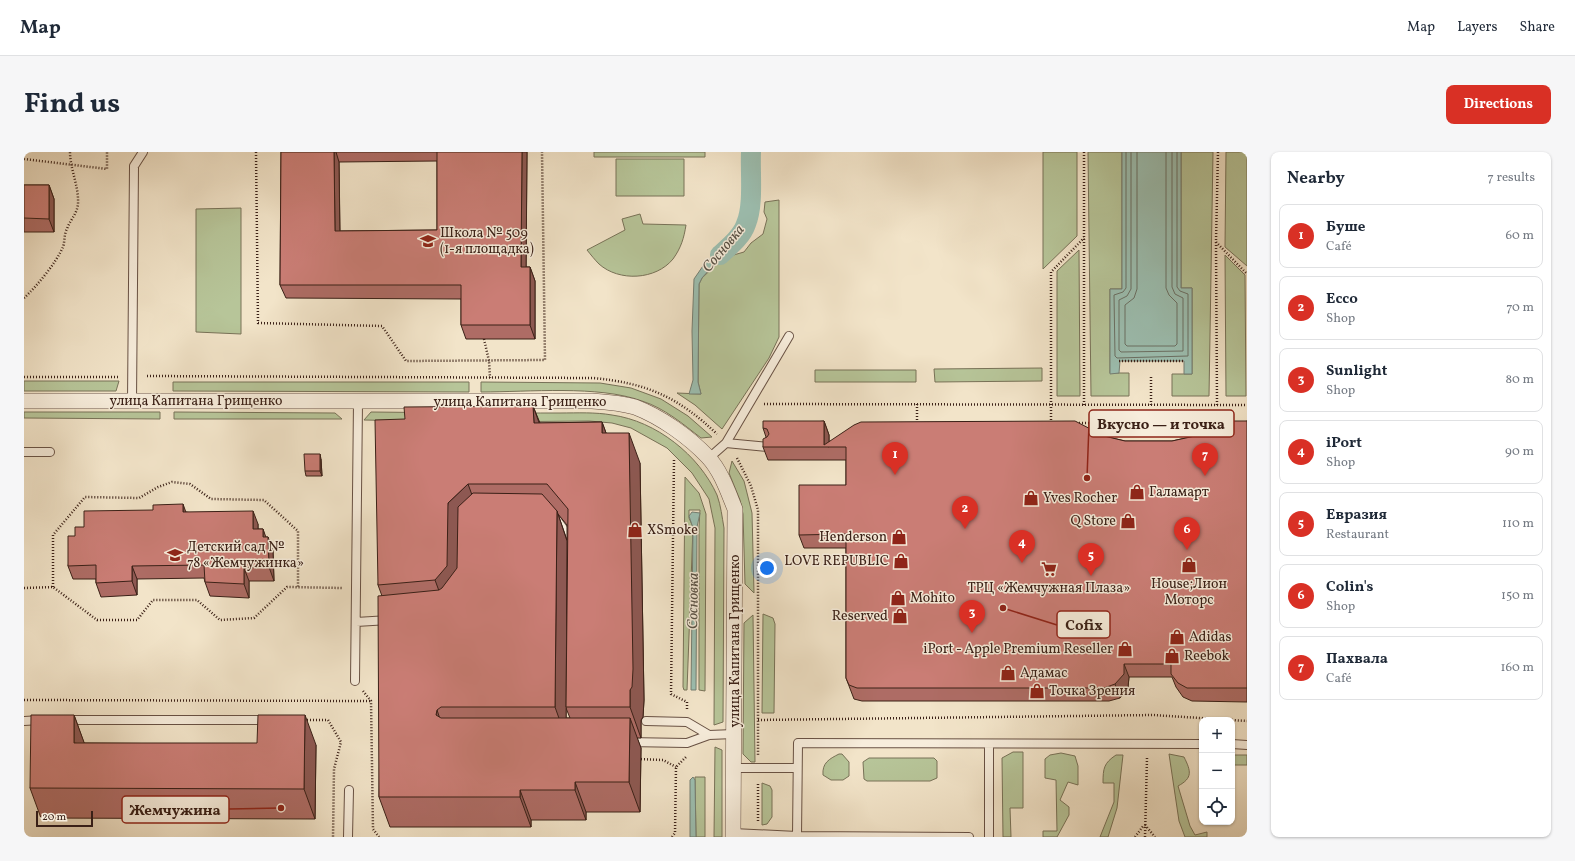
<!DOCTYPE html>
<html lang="en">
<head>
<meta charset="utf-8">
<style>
  :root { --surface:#fff; --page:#f6f6f7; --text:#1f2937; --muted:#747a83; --line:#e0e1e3; --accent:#d93025 }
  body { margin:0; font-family:Vollkorn,serif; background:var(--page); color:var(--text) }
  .controls { position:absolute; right:12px; bottom:12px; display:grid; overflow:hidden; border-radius:8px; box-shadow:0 1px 3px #0004 }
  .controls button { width:36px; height:36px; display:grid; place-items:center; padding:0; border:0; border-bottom:1px solid var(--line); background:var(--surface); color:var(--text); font:20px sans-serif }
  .scale { position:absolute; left:12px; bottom:10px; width:57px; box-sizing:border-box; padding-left:4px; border:2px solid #3a2017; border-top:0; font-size:11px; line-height:14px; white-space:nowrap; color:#3a2017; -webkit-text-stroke:3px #f7eddc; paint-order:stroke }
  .you { position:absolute; left:743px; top:416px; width:14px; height:14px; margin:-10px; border:3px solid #fff; border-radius:50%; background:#1a73e8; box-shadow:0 0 0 6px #1a73e833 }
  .badge { display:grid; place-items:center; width:26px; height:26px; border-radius:50%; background:var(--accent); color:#fff; font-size:13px; font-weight:700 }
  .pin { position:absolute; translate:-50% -33px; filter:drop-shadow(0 1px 2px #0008) }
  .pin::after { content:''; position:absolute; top:21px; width:14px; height:12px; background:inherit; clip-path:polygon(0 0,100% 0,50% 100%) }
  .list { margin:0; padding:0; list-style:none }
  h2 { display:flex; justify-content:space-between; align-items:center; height:52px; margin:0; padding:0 16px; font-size:17px }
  h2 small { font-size:13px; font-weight:400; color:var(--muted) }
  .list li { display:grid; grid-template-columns:26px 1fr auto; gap:12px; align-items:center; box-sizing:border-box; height:64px; margin:0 8px 8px; padding:0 8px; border:1px solid var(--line); border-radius:8px }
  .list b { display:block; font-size:15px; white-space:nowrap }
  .list p { margin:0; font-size:13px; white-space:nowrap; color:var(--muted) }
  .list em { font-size:13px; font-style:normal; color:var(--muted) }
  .icon { flex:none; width:22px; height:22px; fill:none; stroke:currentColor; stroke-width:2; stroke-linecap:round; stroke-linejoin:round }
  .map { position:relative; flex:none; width:1223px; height:685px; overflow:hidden; border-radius:8px }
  header { display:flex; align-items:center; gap:24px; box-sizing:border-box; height:56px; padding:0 20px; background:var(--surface); border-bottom:1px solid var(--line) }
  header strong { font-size:19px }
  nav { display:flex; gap:22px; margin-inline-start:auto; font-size:14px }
  .intro { display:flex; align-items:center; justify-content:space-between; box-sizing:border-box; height:96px; padding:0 24px }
  h1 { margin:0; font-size:28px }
  .button { padding:10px 18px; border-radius:8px; background:var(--accent); color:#fff; font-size:14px; font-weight:700 }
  main { display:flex; gap:24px; padding:0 24px }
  aside { flex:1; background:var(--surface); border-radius:8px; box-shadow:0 1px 3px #0004 }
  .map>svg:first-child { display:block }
  .green { fill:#b7c599; stroke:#787258 }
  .water { fill:#9cbfb1; stroke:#757f73 }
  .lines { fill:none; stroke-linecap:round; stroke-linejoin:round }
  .shore { stroke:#6b7064; stroke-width:1 }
  .canal { stroke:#9cbfb1; stroke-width:20 }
  .service-casing { stroke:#685144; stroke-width:10 }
  .minor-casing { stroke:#685144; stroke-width:16 }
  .path { stroke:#3a2017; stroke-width:2.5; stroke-dasharray:1 2; stroke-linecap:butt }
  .service { stroke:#f7eddc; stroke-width:8 }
  .minor { stroke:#f7eddc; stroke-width:15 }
  .wall { fill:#ae6c65; stroke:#3a2017; fill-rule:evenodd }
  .shaded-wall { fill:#8d5852; stroke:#3a2017 }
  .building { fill:#ca7d75; stroke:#3a2017 }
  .labels { text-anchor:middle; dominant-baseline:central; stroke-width:3; stroke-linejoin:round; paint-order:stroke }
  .poi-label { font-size:14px; fill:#3a2017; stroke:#f7eddc; text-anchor:start }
  .street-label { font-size:14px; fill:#3a2017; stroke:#f7eddc }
  .water-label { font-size:15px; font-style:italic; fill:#575045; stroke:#f7eddc }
  .leader { fill:none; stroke:#8f2418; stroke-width:1.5 }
  .callout-dot { fill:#8f2418; stroke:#f7eddc; stroke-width:1.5 }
  .callout { fill:#f7eddc; stroke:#8f2418; stroke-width:1.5 }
  .callout-label { font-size:15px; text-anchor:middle; font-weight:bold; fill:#3a2017 }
</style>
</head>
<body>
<header>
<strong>Map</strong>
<nav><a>Map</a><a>Layers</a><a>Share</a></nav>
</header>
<div class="intro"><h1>Find us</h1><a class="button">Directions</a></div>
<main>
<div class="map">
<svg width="1223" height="685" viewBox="0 0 1223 685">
  <rect width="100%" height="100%" fill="#f2e4c9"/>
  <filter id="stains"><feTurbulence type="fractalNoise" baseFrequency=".005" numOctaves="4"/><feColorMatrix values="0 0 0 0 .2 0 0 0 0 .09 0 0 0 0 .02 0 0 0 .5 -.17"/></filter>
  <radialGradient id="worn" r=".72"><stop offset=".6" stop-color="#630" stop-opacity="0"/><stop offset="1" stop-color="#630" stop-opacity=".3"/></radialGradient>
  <path class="green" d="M570,0H681V5H570Z
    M1019,0H1053V84L1019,117Z
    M1064,0H1098V137H1086V221H1105V244H1067Z
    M1157,0H1189L1185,244H1148V222H1168V136H1157Z
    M1202,0H1223V114L1201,95Z
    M592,7H660V44H592Z
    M755,48V185L745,206L698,277L671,253L653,241L677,242L674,230L675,132L678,126L699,106L720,100L727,91L739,82L743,67L740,60L741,50Z
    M217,56V182L172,180V57Z
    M616,62L619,72L662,73C660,86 657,96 649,107C632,128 595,130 575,112C571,108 567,103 563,98L601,78L598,67Z
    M1055,98L1056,244H1033V119Z
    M1201,103L1221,123L1222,244H1202Z
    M1018,216V229L911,230L910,217Z
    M791,218H892V230H791Z
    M0,229H95L92,239H0Z
    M149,230H445V240L149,239Z
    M457,230L576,231L607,236L637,247L664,264L688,285L677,286C659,272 640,256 618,249C574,233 505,240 457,240Z
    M0,260H136V267L0,266Z
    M150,260L311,261L318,267H150Z
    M347,260L445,261V270L340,268Z
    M457,261C484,261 510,261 536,261C554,261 571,260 588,263C632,269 675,303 693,343C697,354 698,365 700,376L699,570L690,573L691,376L685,347L668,321L643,296L607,276L588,271L565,269L457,270Z
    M708,309L720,329L728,361L730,441L721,432L719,362L716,348L705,321Z
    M661,325L675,341L682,362L681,539L675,538V375L676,358H665V366L669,375L663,538H660L659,535Z
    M739,462L749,466L751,472L750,561H738Z
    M729,463L731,610H727L719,602L720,471Z
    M691,595L698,598V685H690Z
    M989,600H999V656H986L987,685H979L978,606Z
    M1037,601L1051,604L1054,614V633L1044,630L1036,648L1045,655V663L1033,685H1019V679H1033L1032,628L1021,626V607L1026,603Z
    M815,602H818L825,610V624L819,628H807L799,623C798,611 805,607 815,602Z
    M1145,602L1160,605C1167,619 1169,626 1154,634L1166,674L1171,683L1183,680V685H1161L1155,669Z
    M1092,603H1099L1093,656L1084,685H1076L1090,650V631H1079C1079,616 1080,611 1092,603Z
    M1208,603H1223V613H1208Z
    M845,606H910L913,609V626L906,629H843L840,627L839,610Z
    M671,625H681V685H672Z
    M738,631L746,634L748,638V665L743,672L738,673Z"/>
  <path class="water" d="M1098,0H1157V136H1168V222H1160V209H1096L1095,221L1086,222V137H1098Z
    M715,84L678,126L675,132L674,230L677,242H665L669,228L668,179L670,127L681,111Z
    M668,360L676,361L673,375L672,538H667L669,376L665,364Z
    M669,625L671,628L672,685H666V628Z"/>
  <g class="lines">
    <path class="shore" d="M1102,0V136L1099,140L1090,143L1091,204L1093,206L1164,204V142L1156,139L1153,135V0
      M1107,0V137L1103,144L1095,148V198L1097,200L1159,199V146L1151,142L1148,135V0
      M1113,0V137L1110,146L1101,153V192L1103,194H1151L1153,192V151L1145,143L1142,136V0"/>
    <path class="canal" d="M696,103C706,94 718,84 722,72C730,53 726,21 727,0"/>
    <defs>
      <path id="service" d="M108,249L110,14L119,0
        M702,291L744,295
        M0,300H26
        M685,306L702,291L765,184
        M532,367L549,390
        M332,470L365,468
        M331,529L334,250
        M41,568H241
        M0,569L17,568
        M622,569L663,570L685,583
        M603,590L663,591L685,583L710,582
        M965,592V685
        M1208,592L1223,593
        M710,616H773
        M709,681L773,684L945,685
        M773,684L774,591L1178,592
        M324,685L325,638"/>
      <path id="minor" d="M0,249H568C583,250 597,251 611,255C637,265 665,285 684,305C697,319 704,340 711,357L709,685"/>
    </defs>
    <use href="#service" class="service-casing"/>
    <use href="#minor" class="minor-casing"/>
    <path class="path" d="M232,0L234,171L358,174L382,209L521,208L518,0
      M1060,0V253
      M0,7L83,17V0
      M1192,90L1223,122
      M0,146C13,134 32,111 39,95C41,89 40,82 43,77C46,68 53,62 54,52C55,34 46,17 46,0
      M460,187L465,209L466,226
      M1095,209H1160
      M123,224L569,226C623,231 654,245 693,282
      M0,225H96
      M740,252L1223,253
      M893,252V274
      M1127,253V223
      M1193,253L1192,89L1194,0
      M1027,271V120L1060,86
      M1052,271H1201
      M713,306L727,334L734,358V603
      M650,308L647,542L663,550V558
      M29,435V383L61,345L115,346L134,335L148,330L166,332L187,347L240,348L274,379V436
      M0,436L29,435L73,468H113L129,448H173L196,468L230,466L263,435L318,436
      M339,539L347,549L349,677L355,685
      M0,548L347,549
      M280,568H304L317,590L310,617L309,685
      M734,568L1129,563L1223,569
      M614,607L639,608L652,615
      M734,669V630
      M1121,673L1131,685
      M648,685L651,681L652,615L662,605
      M1111,685L1120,673
      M1121,685L1123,606"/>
    <use href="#service" class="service"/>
    <use href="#minor" class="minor"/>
  </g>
  <path class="wall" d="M257,0H503L502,115H506L511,129V187H442L437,173V147L262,146L256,133ZM413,9V78L316,79L315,10Z
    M0,33H25L30,47V80H0Z
    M509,254L516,271L578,270L582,281L616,311L620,548L619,565L617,568V586H613L617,596L616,660H562V668H507V675H366L355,645L358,444L354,433L381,267ZM534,362L543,373V388ZM542,556L546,566H542Z
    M800,269L805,283V290L1080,284L1101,289H1148L1180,282L1223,269V550L1168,549L1159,545L1152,535L1148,525H1105L1104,535L1096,546L1085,549H838L830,547L822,526V396H780L775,383L822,333V308H744L739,295L742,285L739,276Z
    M297,307L298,324H282L281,319Z
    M162,360L234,372V377H239L241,385H244L249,399L250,429H225V446L186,444L181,430L180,426L113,427V443L77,445L72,431V427H49L44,414L51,384L60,375Z
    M50,563L60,591L292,593L291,667L17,666L6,636Z"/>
  <path class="shaded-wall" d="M310,0H312L315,10L316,93L311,79Z
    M498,0H503L502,129L497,115Z
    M25,33L30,47V80L25,67Z
    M506,115L511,129V187L506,173Z
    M509,254L520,284L510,271Z
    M800,269L805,283V295L800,293Z
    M578,270L589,300L578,281Z
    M605,281L616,311L620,548L619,565L617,568V586L606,555V538Z
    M296,302L297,307L298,324L296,319Z
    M444,332L455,362L434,444L422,458L411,428L424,351Z
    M159,352L164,366L159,360Z
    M229,359L234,372V391L229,377Z
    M533,359L543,389L542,586L531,555Z
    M239,377L244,391L239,385Z
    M244,385L249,399L250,429L245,415Z
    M108,414L113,427V443L108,429Z
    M220,416L225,429V446L220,432Z
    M1100,512L1105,525L1104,535L1096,546L1091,532Z
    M413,558L423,588L412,563Z
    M50,563L61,593L50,591Z
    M281,563L292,593L291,667L280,637Z
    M606,566L617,596L616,660L605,630Z
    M551,630L562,660V668L551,638Z
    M496,638L507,668V675L496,645Z"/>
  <path class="building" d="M257,0H310L311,79L413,78V0H498L497,115H506V173H437V133H256Z
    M0,33H25V67L0,66Z
    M509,254L510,271L578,270V281H605L609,517L608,535L606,538V555H542L544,357L523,332H444L424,351L423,414L411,428L354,433L351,268L381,267L380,255Z
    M739,269H800V293L830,273L837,270L1051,269L1080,284L1101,289H1148L1180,282L1201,269H1223V536H1163L1154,531L1147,522V512H1100V522L1091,532L1080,536H833L825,533L822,526V382L775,383V333H822V295H739V287L743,285L745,282L743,277L739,276Z
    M280,302H296V319H281Z
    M449,341L518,342L533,359L531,555H417L413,558L412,563L417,566H606L605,630H551V638H496V645H355L354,444L415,438L418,436L433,416L434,355Z
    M159,352V360L229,359V377H239V385H244L245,415L220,416V432L181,430L180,413L108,414V429L72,431V413L44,414V384H51V375H60V359L129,358V353Z
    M7,563H50V591H233L234,563H281L280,637L6,636Z"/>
  <defs>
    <symbol id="school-bare" viewBox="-9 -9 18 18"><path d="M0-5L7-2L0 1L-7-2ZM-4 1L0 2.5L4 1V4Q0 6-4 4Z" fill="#8f2418" stroke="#f7eddc" stroke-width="2.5" paint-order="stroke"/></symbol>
    <symbol id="shop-bare" viewBox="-9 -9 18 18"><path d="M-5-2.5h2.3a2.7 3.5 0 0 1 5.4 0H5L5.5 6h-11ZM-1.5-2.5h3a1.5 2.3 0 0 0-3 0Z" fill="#8f2418" stroke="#f7eddc" stroke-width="2.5" paint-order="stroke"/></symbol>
    <symbol id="supermarket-bare" viewBox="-9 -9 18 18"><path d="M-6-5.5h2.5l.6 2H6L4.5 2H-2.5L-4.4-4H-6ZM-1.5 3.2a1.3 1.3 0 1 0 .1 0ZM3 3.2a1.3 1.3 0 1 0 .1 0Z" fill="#8f2418" stroke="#f7eddc" stroke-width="2.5" paint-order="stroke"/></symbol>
  </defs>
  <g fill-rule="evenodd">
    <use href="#school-bare" x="393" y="78" width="22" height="22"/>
    <use href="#shop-bare" x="1102" y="329" width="22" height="22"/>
    <use href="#shop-bare" x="996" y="335" width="22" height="22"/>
    <use href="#shop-bare" x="1093" y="358" width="22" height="22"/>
    <use href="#shop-bare" x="600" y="367" width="22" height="22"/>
    <use href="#shop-bare" x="864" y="374" width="22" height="22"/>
    <use href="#school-bare" x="140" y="392" width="22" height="22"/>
    <use href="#shop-bare" x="866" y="398" width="22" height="22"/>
    <use href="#shop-bare" x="1154" y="402" width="22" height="22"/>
    <use href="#supermarket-bare" x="1014" y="406" width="22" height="22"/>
    <use href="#shop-bare" x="863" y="435" width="22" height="22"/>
    <use href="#shop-bare" x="865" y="453" width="22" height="22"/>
    <use href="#shop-bare" x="1142" y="474" width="22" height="22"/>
    <use href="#shop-bare" x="1090" y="486" width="22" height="22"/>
    <use href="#shop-bare" x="1137" y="493" width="22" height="22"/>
    <use href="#shop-bare" x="973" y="510" width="22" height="22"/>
    <use href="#shop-bare" x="1002" y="528" width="22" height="22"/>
  </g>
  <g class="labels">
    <g class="poi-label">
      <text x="416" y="81">Школа № 509<tspan x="416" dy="16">(1-я площадка)</tspan></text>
      <text x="1125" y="340">Галамарт</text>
      <text x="1019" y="346">Yves Rocher</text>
      <text x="1092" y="369" text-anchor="end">Q Store</text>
      <text x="623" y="378">XSmoke</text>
      <text x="863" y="385" text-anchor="end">Henderson</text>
      <text x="163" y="395">Детский сад №<tspan x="163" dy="16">78 «Жемчужинка»</tspan></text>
      <text x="865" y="409" text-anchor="end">LOVE REPUBLIC</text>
      <text x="1165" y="432" text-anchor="middle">House;Лион<tspan x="1165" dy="16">Моторс</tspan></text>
      <text x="1025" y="436" text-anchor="middle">ТРЦ «Жемчужная Плаза»</text>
      <text x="886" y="446">Mohito</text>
      <text x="864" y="464" text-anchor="end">Reserved</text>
      <text x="1165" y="485">Adidas</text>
      <text x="1089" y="497" text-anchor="end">iPort - Apple Premium Reseller</text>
      <text x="1160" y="504">Reebok</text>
      <text x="996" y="521">Адамас</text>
      <text x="1025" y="539">Точка Зрения</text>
    </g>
    <g class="street-label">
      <text x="172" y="249">улица Капитана Грищенко</text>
      <text x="496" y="250">улица Капитана Грищенко</text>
      <text transform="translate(711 489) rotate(-90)">улица Капитана Грищенко</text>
    </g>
    <g class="water-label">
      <text transform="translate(700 97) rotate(-50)">Сосновка</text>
      <text transform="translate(670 449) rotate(-89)">Сосновка</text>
    </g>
  </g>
  <path class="leader" d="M1063 326L1065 272M979 456L1033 473M257 656L205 657"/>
  <g class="callout-dot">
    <circle cx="1063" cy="326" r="4"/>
    <circle cx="979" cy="456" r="4"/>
    <circle cx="257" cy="656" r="4"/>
  </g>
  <g class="callout">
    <rect x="1065" y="258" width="145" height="27" rx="4"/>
    <rect x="1033" y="459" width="53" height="27" rx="4"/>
    <rect x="98" y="644" width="107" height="27" rx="4"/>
  </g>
  <g class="callout-label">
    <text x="1137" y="277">Вкусно — и точка</text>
    <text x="1060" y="478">Cofix</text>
    <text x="151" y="663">Жемчужина</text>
  </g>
  <rect width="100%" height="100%" filter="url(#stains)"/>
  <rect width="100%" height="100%" fill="url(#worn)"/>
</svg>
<div class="controls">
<button>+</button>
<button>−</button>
<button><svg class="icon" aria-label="locate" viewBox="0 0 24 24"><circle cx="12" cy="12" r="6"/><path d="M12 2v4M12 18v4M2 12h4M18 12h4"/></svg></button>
</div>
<div class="scale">20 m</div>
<div class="you"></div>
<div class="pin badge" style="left:871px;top:323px">1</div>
<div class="pin badge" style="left:941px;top:377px">2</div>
<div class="pin badge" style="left:948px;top:481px">3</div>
<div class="pin badge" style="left:998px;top:411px">4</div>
<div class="pin badge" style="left:1067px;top:424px">5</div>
<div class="pin badge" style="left:1163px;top:398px">6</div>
<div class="pin badge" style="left:1181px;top:324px">7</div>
</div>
<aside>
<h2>Nearby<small>7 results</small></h2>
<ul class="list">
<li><span class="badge">1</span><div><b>Буше</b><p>Café</p></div><em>60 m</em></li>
<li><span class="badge">2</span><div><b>Ecco</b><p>Shop</p></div><em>70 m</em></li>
<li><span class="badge">3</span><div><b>Sunlight</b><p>Shop</p></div><em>80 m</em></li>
<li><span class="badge">4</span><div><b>iPort</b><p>Shop</p></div><em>90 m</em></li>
<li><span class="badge">5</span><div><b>Евразия</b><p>Restaurant</p></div><em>110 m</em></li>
<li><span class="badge">6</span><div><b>Colin's</b><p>Shop</p></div><em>150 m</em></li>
<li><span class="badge">7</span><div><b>Пахвала</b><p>Café</p></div><em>160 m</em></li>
</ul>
</aside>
</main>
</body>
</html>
